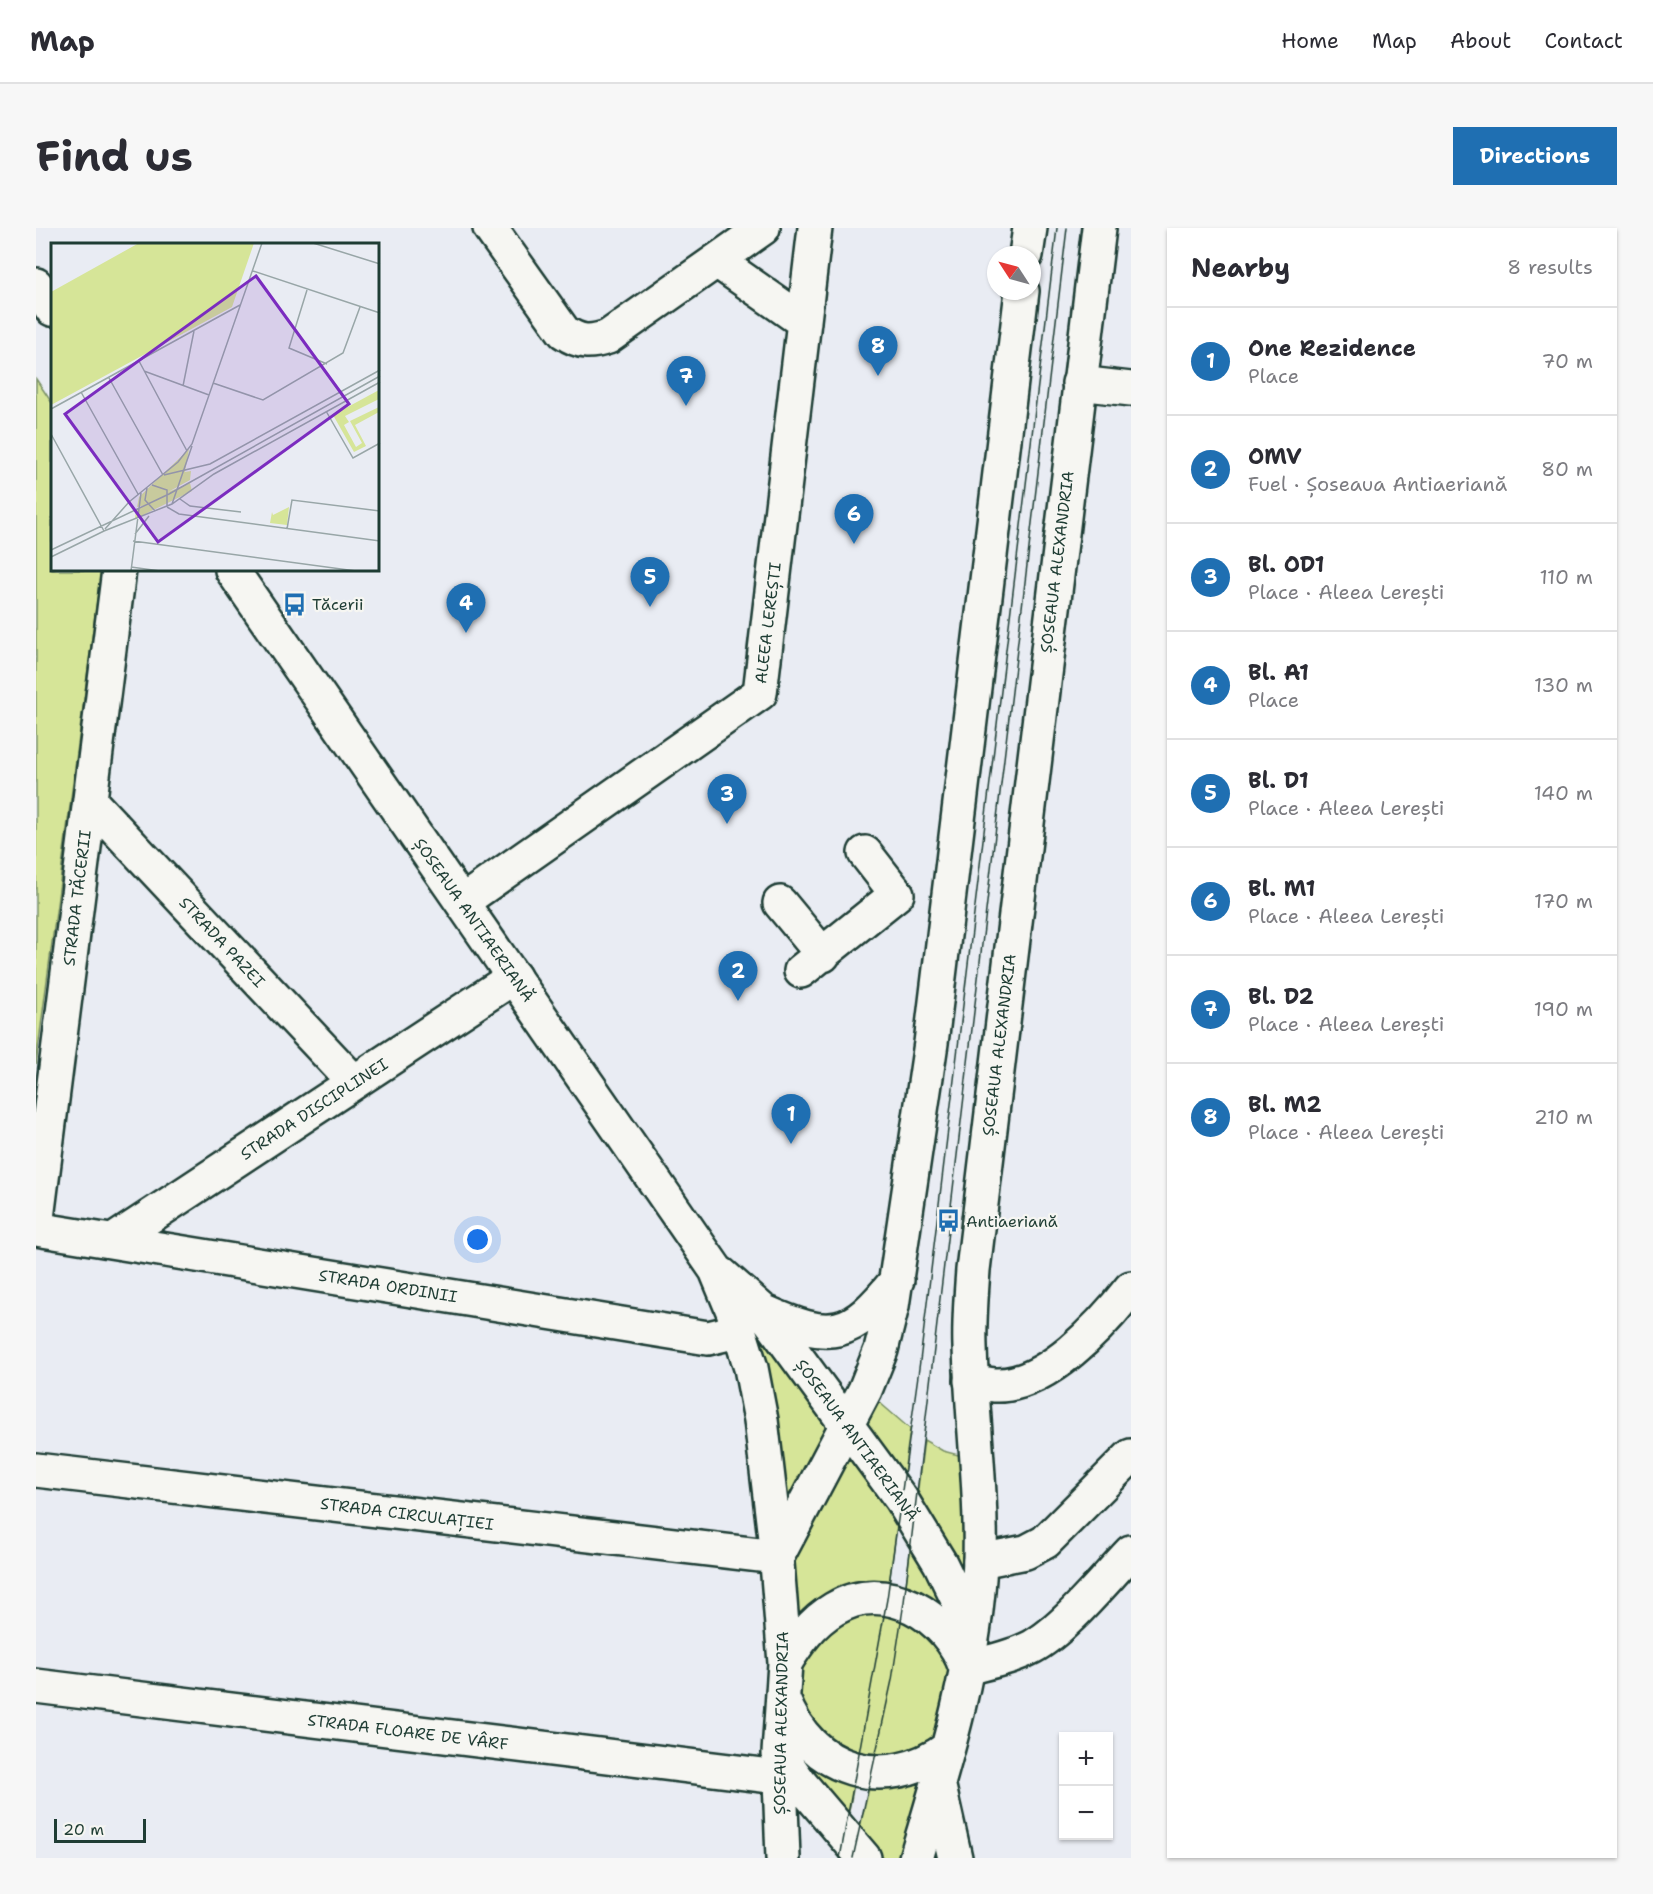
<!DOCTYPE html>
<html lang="en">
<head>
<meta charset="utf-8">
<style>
  :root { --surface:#fff; --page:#f7f7f7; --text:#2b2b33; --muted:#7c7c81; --line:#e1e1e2; --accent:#1f6fb2 }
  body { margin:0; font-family:"Shantell Sans",sans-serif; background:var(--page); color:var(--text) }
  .controls { position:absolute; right:18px; bottom:18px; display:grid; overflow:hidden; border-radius:0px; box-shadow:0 2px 4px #0004 }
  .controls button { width:54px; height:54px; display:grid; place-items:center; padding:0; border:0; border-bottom:2px solid var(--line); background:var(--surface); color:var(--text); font:30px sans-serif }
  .compass { position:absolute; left:951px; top:18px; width:54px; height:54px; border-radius:50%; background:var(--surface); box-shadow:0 2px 4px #0004; rotate:306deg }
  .scale { position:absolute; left:18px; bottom:15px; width:92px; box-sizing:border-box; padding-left:6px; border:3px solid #1f3d34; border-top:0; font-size:16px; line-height:21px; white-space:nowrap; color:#1f3d34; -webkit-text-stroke:4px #f6f6f2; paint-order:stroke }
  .you { position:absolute; left:442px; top:1012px; width:21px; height:21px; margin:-15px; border:4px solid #fff; border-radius:50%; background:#1a73e8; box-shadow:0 0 0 9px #1a73e833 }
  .badge { display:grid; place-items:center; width:39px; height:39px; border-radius:50%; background:var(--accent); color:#fff; font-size:20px; font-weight:700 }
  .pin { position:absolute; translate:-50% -50px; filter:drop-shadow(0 2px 3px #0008) }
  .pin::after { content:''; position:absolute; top:32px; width:21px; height:18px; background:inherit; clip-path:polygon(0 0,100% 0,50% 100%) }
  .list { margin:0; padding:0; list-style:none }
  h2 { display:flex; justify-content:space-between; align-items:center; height:78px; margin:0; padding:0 24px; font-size:26px }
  h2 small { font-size:20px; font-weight:400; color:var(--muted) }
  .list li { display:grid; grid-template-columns:39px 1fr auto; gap:18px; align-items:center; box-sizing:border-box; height:108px; padding:0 24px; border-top:2px solid var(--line) }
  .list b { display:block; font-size:22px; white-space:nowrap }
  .list p { margin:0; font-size:20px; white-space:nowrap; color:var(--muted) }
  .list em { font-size:20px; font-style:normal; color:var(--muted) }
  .map { position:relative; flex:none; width:1095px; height:1630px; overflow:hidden; border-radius:0px }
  header { display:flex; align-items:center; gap:36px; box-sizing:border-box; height:84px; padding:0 30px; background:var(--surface); border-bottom:2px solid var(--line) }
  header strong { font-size:28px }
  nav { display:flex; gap:33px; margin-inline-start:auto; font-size:21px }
  .intro { display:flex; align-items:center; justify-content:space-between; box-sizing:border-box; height:144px; padding:0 36px }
  h1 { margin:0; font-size:42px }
  .button { padding:15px 27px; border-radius:0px; background:var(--accent); color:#fff; font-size:21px; font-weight:700 }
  main { display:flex; gap:36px; padding:0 36px }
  aside { flex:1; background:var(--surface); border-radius:0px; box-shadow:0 2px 4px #0004 }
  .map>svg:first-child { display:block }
  .green { fill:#d6e598; stroke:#7a9166; stroke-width:1.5 }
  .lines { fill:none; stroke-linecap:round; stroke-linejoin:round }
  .minor-casing { stroke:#1f3d34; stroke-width:38 }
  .major-casing { stroke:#1f3d34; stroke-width:38 }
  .minor { stroke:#f6f6f2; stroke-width:33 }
  .major { stroke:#f6f6f2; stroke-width:33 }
  .tram { stroke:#1f3d34; stroke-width:1.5 }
  .labels { text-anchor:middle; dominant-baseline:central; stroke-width:4.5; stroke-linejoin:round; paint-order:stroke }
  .street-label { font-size:16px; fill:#1f3d34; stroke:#f6f6f2 }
  .poi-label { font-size:16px; fill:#1f3d34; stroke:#f6f6f2; text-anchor:start }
  .inset-road { fill:none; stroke:#98a6a7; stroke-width:1.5 }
  .view { fill:#7b2cbf; fill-opacity:0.15; stroke:#7b2cbf; stroke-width:3 }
  .inset-edge { fill:none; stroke:#1f3d34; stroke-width:3 }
</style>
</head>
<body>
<header>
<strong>Map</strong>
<nav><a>Home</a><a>Map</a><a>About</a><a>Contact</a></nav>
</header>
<div class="intro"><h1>Find us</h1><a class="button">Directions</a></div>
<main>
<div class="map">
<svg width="1095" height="1630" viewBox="0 0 1095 1630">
  <rect width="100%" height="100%" fill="#e9ecf3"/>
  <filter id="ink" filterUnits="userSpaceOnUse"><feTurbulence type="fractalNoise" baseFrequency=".0167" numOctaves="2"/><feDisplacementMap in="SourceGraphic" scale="12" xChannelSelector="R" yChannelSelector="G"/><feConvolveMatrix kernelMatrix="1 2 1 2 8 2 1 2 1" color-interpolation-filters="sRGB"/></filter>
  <g filter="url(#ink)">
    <path class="green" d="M0,151L16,175V342H65L0,836Z
      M716,1072L811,1196L829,1162L874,1201L851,1371L868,1373L888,1212L907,1223L942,1232L944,1333L880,1630H828L819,1621L837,1543L821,1541L808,1609L764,1555Z"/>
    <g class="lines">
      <defs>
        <path id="minor" d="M454,0L528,104C544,115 554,115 572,109L727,0
          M681,33L768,94
          M1043,155L1095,161
          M54,573L318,854
          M426,674L724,465L779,0
          M744,675L787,727
          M765,743L861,666L829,625
          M0,998L83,342
          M0,1001L672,1110L689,1106L701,1096
          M77,1013L478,749
          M935,1153C943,1154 950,1156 958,1157C1009,1160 1067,1096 1095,1060
          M0,1242L741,1329
          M944,1333L990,1324L1009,1314L1095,1228
          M930,1440C952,1434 975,1430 996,1419C1029,1401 1068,1352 1095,1324
          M0,1458L743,1549"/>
        <path id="major" d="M990,27L994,0
          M0,57L16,81
          M196,342L680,1042L697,1083L715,1140L725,1192L739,1310L749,1435L743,1525L747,1630
          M685,1046L727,1083L865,1271L904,1335L936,1401
          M727,1083C796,1114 814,1110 861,1052
          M741,1329L829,1162L845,1122L856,1078L895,815L986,63
          M749,1435C762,1414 776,1394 798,1381C850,1349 912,1388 930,1440
          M747,1471C774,1544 849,1566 912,1520
          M743,1525L764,1555L828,1630
          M903,1559L919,1630
          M880,1630C909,1534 940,1434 944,1333C946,1261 936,1190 934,1119C933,1094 935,1068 937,1042L1063,0"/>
      </defs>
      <use href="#minor" class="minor-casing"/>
      <use href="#major" class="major-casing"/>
      <use href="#minor" class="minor"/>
      <use href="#major" class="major"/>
      <path class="tram" d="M804,1630L851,1371L884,1133L1021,0
        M817,1630L856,1452L868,1374L1031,0"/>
    </g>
  </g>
  <defs>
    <symbol id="bus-bare" viewBox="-9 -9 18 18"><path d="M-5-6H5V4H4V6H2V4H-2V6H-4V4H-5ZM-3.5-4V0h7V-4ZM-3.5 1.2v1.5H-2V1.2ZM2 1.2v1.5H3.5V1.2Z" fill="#1f6fb2" stroke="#f6f6f2" stroke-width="2.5" paint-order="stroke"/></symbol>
  </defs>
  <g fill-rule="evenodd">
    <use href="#bus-bare" x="242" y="360" width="33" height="33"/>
    <use href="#bus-bare" x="896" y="976" width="33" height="33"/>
  </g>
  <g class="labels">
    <g class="street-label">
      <text transform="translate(1021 334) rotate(-83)">ȘOSEAUA ALEXANDRIA</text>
      <text transform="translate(732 395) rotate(-83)">ALEEA LEREȘTI</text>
      <text transform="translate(41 670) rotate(-83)">STRADA TĂCERII</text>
      <text transform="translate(438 692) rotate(55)">ȘOSEAUA ANTIAERIANĂ</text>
      <text transform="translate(186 714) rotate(47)">STRADA PAZEI</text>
      <text transform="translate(963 817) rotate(-83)">ȘOSEAUA ALEXANDRIA</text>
      <text transform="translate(278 881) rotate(-33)">STRADA DISCIPLINEI</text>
      <text transform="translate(352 1058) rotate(9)">STRADA ORDINII</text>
      <text transform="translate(821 1212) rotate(54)">ȘOSEAUA ANTIAERIANĂ</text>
      <text transform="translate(371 1286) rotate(7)">STRADA CIRCULAȚIEI</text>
      <text transform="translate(745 1495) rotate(-89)">ȘOSEAUA ALEXANDRIA</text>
      <text transform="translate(372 1504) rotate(7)">STRADA FLOARE DE VÂRF</text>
    </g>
    <g class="poi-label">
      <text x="276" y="376">Tăcerii</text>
      <text x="930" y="993">Antiaeriană</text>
    </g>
  </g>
  <g transform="translate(15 15)">
    <rect width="328" height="328" fill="#e9ecf3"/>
    <path d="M88,0H203L181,64L0,162V49ZM328,147V156L294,173L298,179L293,182L305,204L311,200L299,178L328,164V169L304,182L315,203L303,209L282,172ZM138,206L134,229L140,228L139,237L117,249L139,240L141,248L84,276L85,266L95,262L86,264L88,254ZM238,264L236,282L219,280L221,269L222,272Z" fill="#d6e598"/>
    <path class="inset-road" d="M262,0L329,21M202,28L329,70M256,47L238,105L276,121M88,118L136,208M93,128L158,152M58,135L112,232M162,140L212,157L292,110L309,64M132,143L143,88M30,149L87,251M0,166L189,62M275,168L302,215L329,200M0,191L53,288M113,232L159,221L329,127M101,242L116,247V263M96,245L94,257L104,268M129,256L139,263L190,269M121,261L141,203M116,264L128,271L329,298M54,286L78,259L127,219L141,201L211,0M236,286L241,257L329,268M84,291L98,273M82,298L305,328M0,307L118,251L329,133M0,314L53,288L121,261L163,231L329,139M80,324L109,328M80,328L90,250"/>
    <path class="view" d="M205,33L298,161L107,299L14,171Z"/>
    <rect width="328" height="328" class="inset-edge"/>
  </g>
</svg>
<div class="controls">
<button>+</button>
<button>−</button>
</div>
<svg class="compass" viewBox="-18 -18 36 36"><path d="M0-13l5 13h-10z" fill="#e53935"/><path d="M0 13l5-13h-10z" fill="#7c7c81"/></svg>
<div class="scale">20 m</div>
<div class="you"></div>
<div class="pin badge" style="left:755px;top:916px">1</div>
<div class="pin badge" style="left:702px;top:773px">2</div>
<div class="pin badge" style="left:691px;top:596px">3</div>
<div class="pin badge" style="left:430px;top:405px">4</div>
<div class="pin badge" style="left:614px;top:379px">5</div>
<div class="pin badge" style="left:818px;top:316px">6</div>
<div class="pin badge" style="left:650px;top:178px">7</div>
<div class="pin badge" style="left:842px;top:148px">8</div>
</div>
<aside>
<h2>Nearby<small>8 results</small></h2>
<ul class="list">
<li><span class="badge">1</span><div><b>One Rezidence</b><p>Place</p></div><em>70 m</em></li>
<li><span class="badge">2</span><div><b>OMV</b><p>Fuel · Șoseaua Antiaeriană</p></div><em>80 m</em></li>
<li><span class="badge">3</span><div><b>Bl. OD1</b><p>Place · Aleea Lerești</p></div><em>110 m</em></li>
<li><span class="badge">4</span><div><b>Bl. A1</b><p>Place</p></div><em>130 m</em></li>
<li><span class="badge">5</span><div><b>Bl. D1</b><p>Place · Aleea Lerești</p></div><em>140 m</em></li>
<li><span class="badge">6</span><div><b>Bl. M1</b><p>Place · Aleea Lerești</p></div><em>170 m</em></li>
<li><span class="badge">7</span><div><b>Bl. D2</b><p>Place · Aleea Lerești</p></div><em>190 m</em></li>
<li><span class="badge">8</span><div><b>Bl. M2</b><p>Place · Aleea Lerești</p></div><em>210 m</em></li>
</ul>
</aside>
</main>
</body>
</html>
